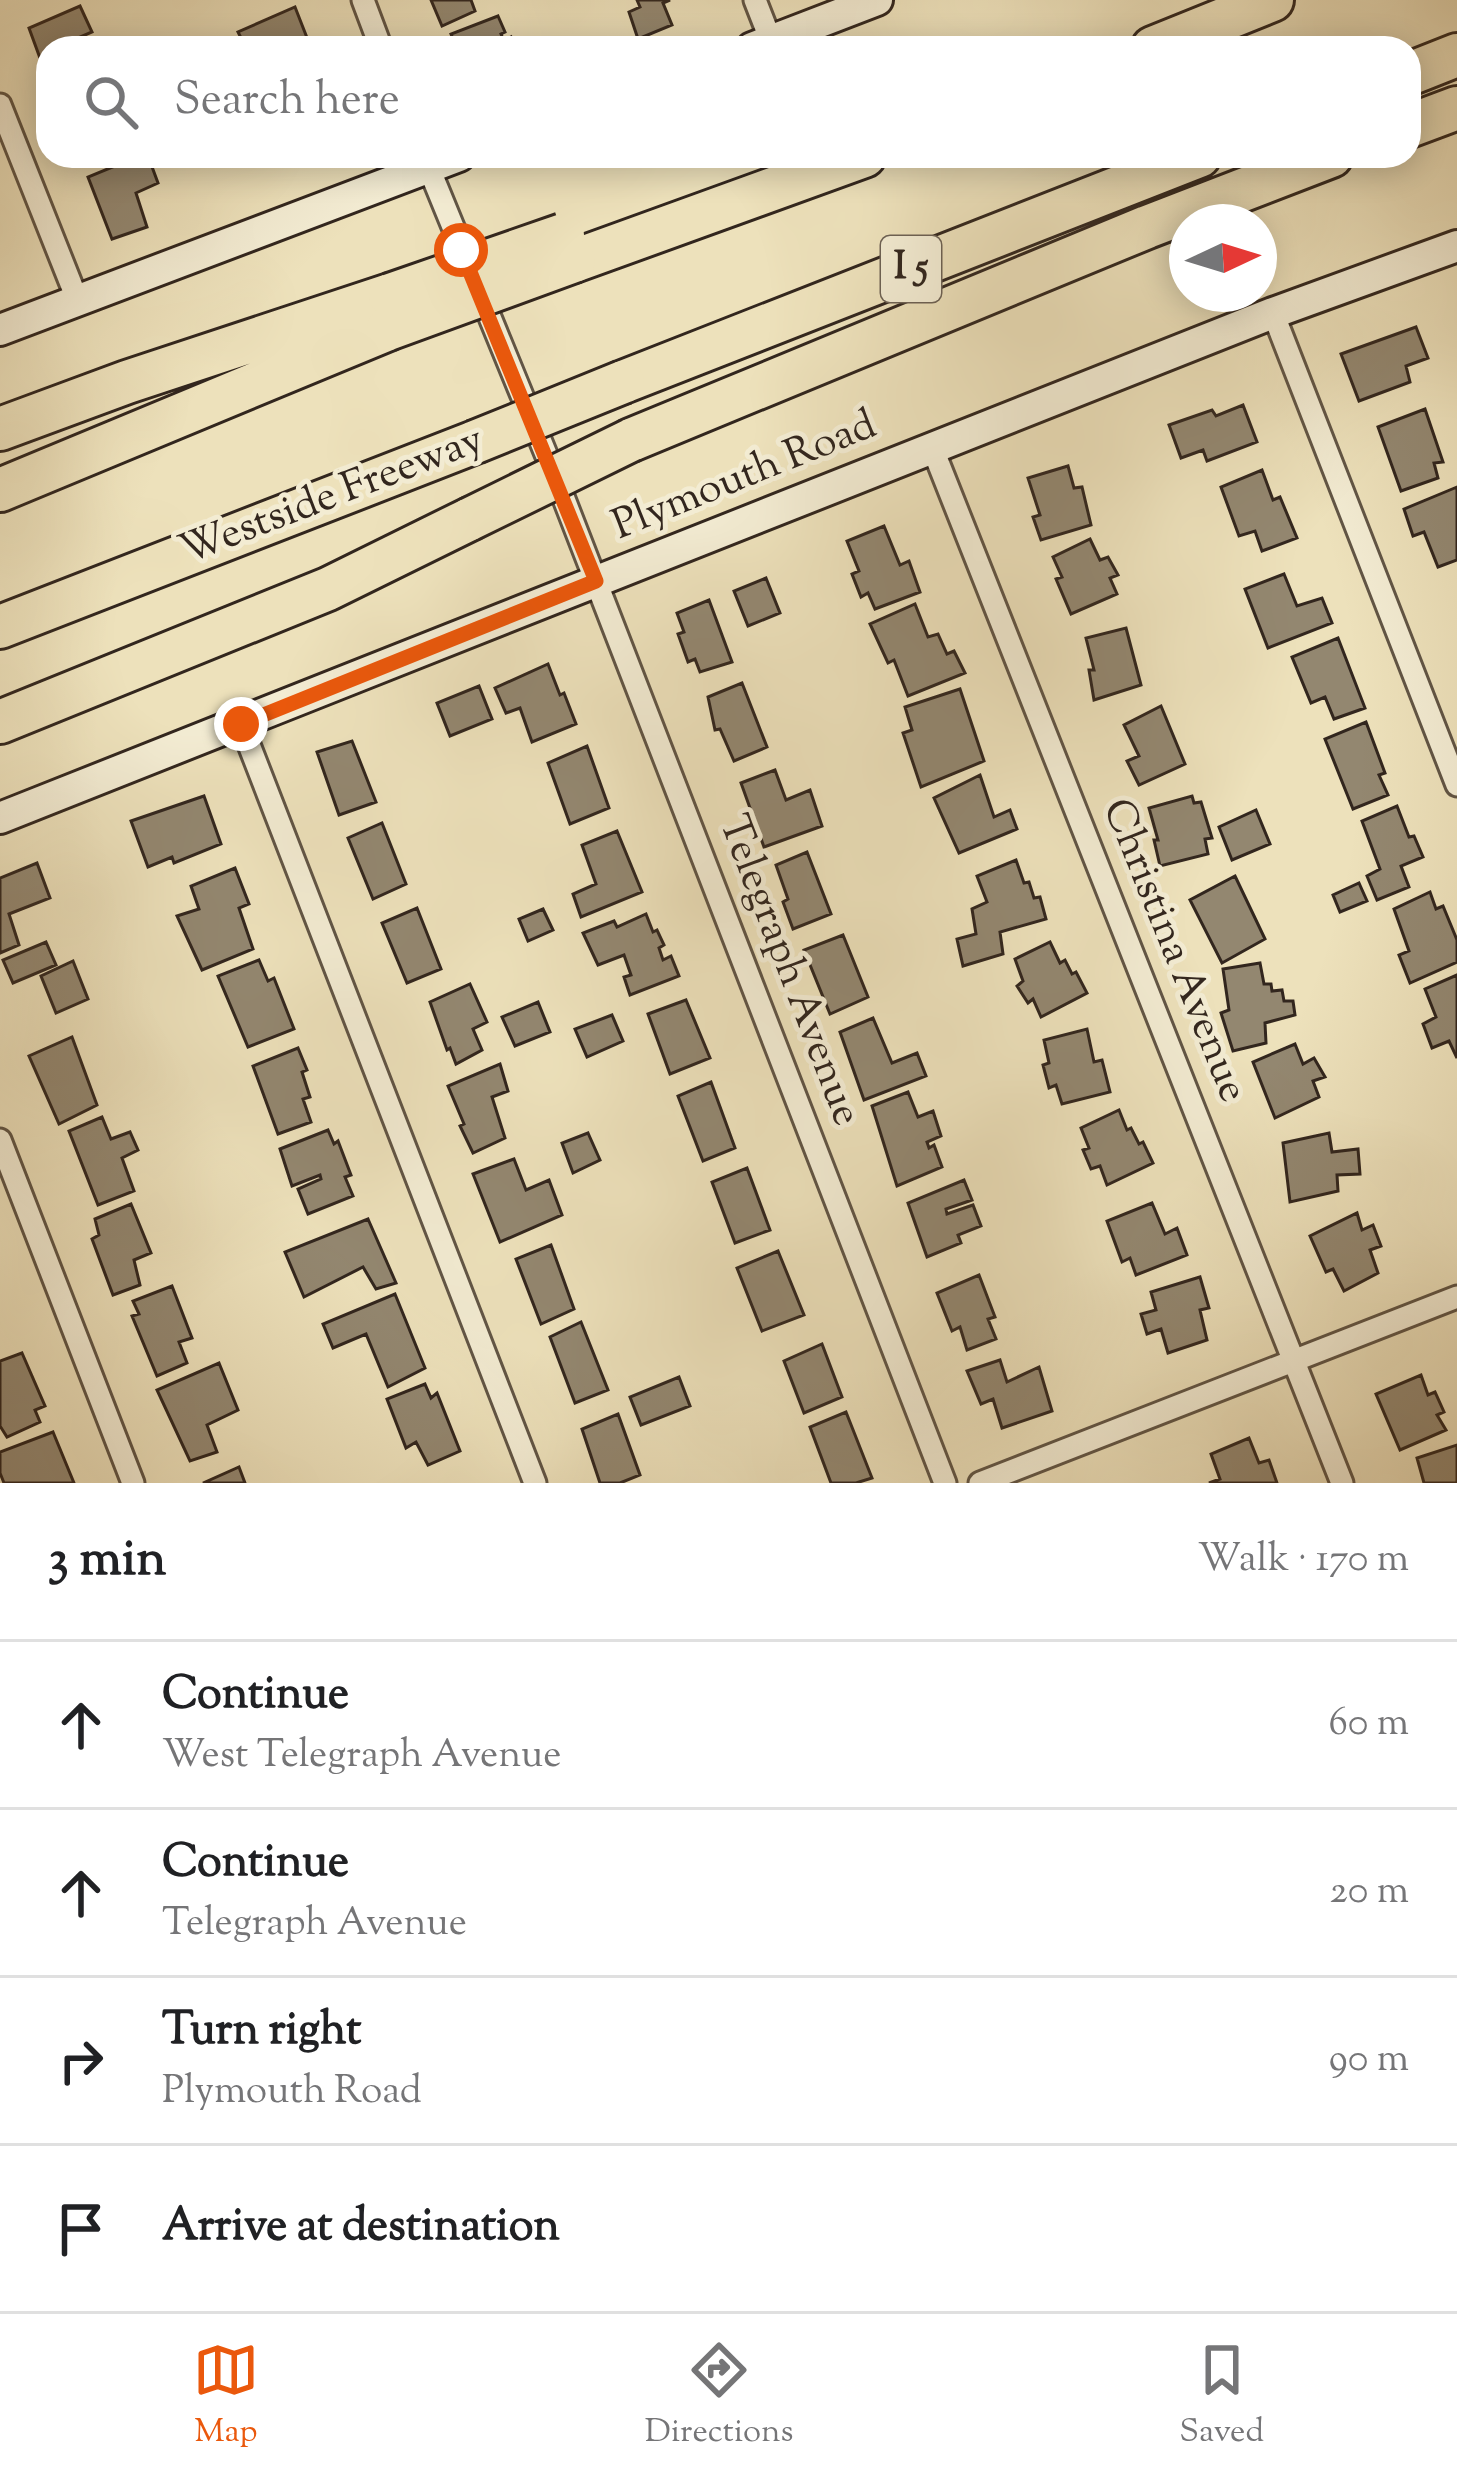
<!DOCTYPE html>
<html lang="en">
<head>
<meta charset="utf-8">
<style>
  :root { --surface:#fff; --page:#f6f6f6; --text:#202124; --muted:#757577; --line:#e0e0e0; --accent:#ea580c }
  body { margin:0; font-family:"Sorts Mill Goudy",serif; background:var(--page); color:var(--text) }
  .compass { position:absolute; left:1169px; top:204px; width:108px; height:108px; border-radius:50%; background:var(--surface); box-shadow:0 6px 30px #0003; rotate:86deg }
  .stop { position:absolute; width:36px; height:36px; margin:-27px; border:9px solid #ea580c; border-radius:50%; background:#fff }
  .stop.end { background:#ea580c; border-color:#fff; box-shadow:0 3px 12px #0008 }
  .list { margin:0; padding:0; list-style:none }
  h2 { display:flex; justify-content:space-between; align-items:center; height:156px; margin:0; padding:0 48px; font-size:51px }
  h2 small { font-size:39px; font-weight:400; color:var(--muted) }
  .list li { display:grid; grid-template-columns:78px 1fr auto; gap:36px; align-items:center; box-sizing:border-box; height:168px; padding:0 48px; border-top:3px solid var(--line) }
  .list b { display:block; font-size:45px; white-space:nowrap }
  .list p { margin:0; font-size:39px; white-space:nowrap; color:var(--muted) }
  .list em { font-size:39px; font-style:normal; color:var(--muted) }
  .icon { flex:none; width:66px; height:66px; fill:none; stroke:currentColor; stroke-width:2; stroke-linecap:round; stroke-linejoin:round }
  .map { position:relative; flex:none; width:1457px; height:1483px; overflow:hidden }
  .search { position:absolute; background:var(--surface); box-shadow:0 6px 30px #0003; left:36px; right:36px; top:36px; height:132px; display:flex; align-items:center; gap:30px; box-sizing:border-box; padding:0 42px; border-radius:36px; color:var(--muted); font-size:45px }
  .sheet { height:828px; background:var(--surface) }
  nav { display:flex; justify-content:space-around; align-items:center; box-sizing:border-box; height:168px; border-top:3px solid var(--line); background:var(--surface); font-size:33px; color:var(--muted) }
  nav a { display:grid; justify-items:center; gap:6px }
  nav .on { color:var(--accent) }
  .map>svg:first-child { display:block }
  .building { fill:#938770; stroke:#32261e; stroke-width:3 }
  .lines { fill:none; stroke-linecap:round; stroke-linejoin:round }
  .street-casing { stroke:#615545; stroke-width:27 }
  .secondary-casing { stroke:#32261e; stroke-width:36 }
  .highway-casing { stroke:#32261e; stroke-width:48 }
  .street { stroke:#f3ecd3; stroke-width:21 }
  .secondary { stroke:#f3ecd3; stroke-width:30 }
  .highway { stroke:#ede1bb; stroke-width:42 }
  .highway-bridge-casing { stroke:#32261e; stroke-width:48; stroke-linecap:butt }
  .highway-bridge { stroke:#ede1bb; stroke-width:42 }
  .route { stroke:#ea580c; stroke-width:15 }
  .labels { text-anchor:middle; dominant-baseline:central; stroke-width:10; stroke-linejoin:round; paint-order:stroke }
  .shield { fill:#f3ecd3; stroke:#6c6154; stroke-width:3 }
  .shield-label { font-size:39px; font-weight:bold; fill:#32261e }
  .street-label { font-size:42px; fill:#32261e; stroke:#f3ecd3 }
</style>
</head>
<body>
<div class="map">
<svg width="1457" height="1483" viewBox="0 0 1457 1483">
  <rect width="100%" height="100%" fill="#ede1bb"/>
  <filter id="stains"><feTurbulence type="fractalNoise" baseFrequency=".00167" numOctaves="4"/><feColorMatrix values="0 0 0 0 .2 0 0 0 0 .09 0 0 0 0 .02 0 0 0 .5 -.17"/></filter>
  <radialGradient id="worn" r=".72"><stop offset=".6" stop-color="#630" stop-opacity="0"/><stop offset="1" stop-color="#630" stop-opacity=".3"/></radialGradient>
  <path class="building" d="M431,0H471L475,11L442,26Z
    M637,0H670L663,3L672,25L638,39L629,12L640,7Z
    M80,6L92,32L55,48H48V80L29,28Z
    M295,7L311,48H271L270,45L263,48H246L238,32Z
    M498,16L505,32L501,34L504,41L511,37L515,48H457L451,34Z
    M139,156H148L158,183L136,193L147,227L112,239L88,177Z
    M1416,327L1428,358L1406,366L1410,382L1359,401L1341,354Z
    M1243,405L1257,442L1207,461L1203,450L1181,458L1169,425L1212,410L1216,416Z
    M1425,409L1443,462L1434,463L1438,478L1401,491L1378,427Z
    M1068,466L1074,488L1082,487L1091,525L1041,540L1033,517L1040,515L1028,478Z
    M1262,470L1273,500L1280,497L1297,538L1262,551L1255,531L1239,536L1221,487Z
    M1457,487V560L1438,567L1424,532L1413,536L1404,509Z
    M884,526L900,565L909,561L920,592L875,609L868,593L861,597L852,574L859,571L847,541Z
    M1090,539L1100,560L1108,557L1118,575L1110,578L1117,594L1071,614L1056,579L1062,577L1053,557Z
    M1284,574L1297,606L1322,598L1332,623L1268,648L1245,589Z
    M766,578L780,613L748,626L734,591Z
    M709,600L732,662L700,672L695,659L688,662L678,634L684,632L677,613Z
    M915,604L928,637L938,634L947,654L954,651L965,673L908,696L894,660L888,663L870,624Z
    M1126,628L1141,685L1094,700L1089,670H1094L1086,638Z
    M1338,638L1365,708L1334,719L1325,697L1311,703L1292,657Z
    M548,664L560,695L564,693L576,724L532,742L520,708L506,713L495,688Z
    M742,683L767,747L734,761L720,729L715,730L708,697Z
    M479,686L492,719L450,736L437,703Z
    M960,689L984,761L921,787L903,733L912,730L905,707Z
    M1161,706L1185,764L1139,785L1127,761L1139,756L1124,725Z
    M1366,722L1385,773L1379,775L1388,795L1353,809L1325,739Z
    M352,741L376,802L339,815L317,752Z
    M587,746L609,808L570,824L548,763Z
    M775,770L786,800L810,790L822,826L764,847L741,783Z
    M980,775L994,817L1010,810L1017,829L959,853L934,798Z
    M204,796L221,844L174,863L172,857L148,867L131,821Z
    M1192,796L1194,803L1201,802L1212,838L1205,839L1208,854L1160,866L1154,840H1158L1149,808Z
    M1397,806L1409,837L1414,836L1423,857L1401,866L1409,887L1377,900L1367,876L1380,869L1362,821Z
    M1256,810L1270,844L1232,860L1219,827Z
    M382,823L406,884L373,899L348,838Z
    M617,831L642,892L581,917L573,894L596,884L582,845Z
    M807,852L831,914L793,929L783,902L788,899L776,865Z
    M1016,860L1024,883L1029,882L1034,898L1040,897L1046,919L1000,932L1003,954L963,966L957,939L976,934L972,909L987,902L977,876Z
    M37,863L50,898L9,914L19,945L0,953V878Z
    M235,868L249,904L239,908L253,949L202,970L177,916L199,909L191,886Z
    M1235,876L1265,939L1222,963L1190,900Z
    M1359,883L1367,901L1340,912L1333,895Z
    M1430,892L1436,909L1443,906L1457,940V962L1410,983L1399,955L1409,951L1394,909Z
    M417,908L441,969L407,983L382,923Z
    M543,909L553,930L528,941L519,919Z
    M646,914L653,932L657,930L664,945L659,948L663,960L671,956L679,976L630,995L624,977L631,975L624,955L598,965L583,933L614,921L617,927Z
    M843,935L868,997L830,1014L804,950Z
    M46,942L56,965L13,983L3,960Z
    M1050,942L1060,963L1065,960L1072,974L1076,972L1087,993L1041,1017L1033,999L1028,1003L1017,986L1023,981L1015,959Z
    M259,960L268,981L274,978L294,1029L248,1047L218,976Z
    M73,961L88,999L56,1013L41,976Z
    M1260,963L1264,984H1271L1272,991L1282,990L1284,1001H1293L1295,1015L1265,1023L1266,1043L1233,1051L1221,1013L1229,1010L1223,969Z
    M1457,975V1058L1449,1041L1432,1048L1423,1024L1436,1017L1425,989Z
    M470,984L487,1022L473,1029L482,1050L456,1064L450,1048L447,1050L430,1002Z
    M686,1000L710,1058L670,1074L648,1014Z
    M538,1002L550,1032L515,1046L502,1017Z
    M612,1015L623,1041L587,1057L575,1029Z
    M873,1018L892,1063L917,1053L926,1076L864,1100L840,1032Z
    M1087,1029L1094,1062L1102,1060L1110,1092L1062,1104L1056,1085L1049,1088L1043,1065L1049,1063L1044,1040Z
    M72,1037L97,1105L59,1124L29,1056Z
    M1295,1044L1303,1064L1314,1058L1325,1077L1313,1081L1319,1097L1275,1118L1253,1062Z
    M298,1048L307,1070L302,1072L310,1097L303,1099L311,1122L278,1134L253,1066Z
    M500,1064L508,1091L492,1097L505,1138L473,1153L460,1126L464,1124L448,1086Z
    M711,1082L735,1148L703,1161L678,1096Z
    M908,1092L918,1117L933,1111L941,1136L927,1142L929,1148L934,1145L942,1167L897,1186L872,1106Z
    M1119,1110L1127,1130L1131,1128L1139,1144L1143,1142L1153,1163L1107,1185L1100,1166L1091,1169L1083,1150L1089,1148L1081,1128Z
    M102,1117L111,1139L130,1132L138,1150L122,1158L134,1191L98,1205L69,1131Z
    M328,1130L334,1144L338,1141L351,1175L345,1177L353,1196L308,1214L298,1189L321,1179L320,1175L292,1186L280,1149Z
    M588,1133L600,1160L573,1173L562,1143Z
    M1329,1133L1332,1152L1358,1149L1360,1174L1337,1175L1338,1191L1290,1202L1283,1143Z
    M514,1159L526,1190L549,1180L562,1215L500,1242L473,1174Z
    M747,1168L770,1230L735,1243L712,1182Z
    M964,1180L972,1200L946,1209L947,1214L973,1205L981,1226L958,1235L961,1243L927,1257L908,1203Z
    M1152,1203L1165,1234L1177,1228L1187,1255L1136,1275L1130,1258L1122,1262L1107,1221Z
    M131,1204L151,1253L134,1260L140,1285L113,1295L92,1239L99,1235L95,1219Z
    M1357,1213L1362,1230L1373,1225L1381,1246L1370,1250L1378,1273L1344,1291L1333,1269L1326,1272L1310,1236Z
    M368,1219L396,1283L376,1289L363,1267L304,1297L285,1252Z
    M551,1245L574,1309L541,1324L516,1259Z
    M778,1251L804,1315L762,1331L737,1268Z
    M979,1275L995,1317L988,1319L996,1339L967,1350L960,1327L952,1331L937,1293Z
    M1200,1277L1209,1308L1200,1310L1207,1340L1168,1353L1161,1329L1147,1334L1141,1314L1156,1310L1151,1292Z
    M172,1286L192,1338L179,1342L187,1363L157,1376L132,1316L139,1314L133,1301Z
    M395,1294L425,1368L388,1387L366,1334L333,1348L323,1324Z
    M581,1322L608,1390L575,1403L550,1337Z
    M822,1344L842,1397L804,1413L784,1361Z
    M22,1353L45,1406L35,1410L40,1422L7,1437L0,1426V1361Z
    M1000,1360L1007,1382L1039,1367L1052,1411L1002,1428L993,1399L981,1404L967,1371Z
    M219,1363L238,1410L207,1425L217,1452L190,1461L157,1390Z
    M1421,1375L1428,1395L1435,1392L1444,1412L1437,1415L1446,1430L1400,1450L1376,1394Z
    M679,1377L690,1406L641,1425L630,1397Z
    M425,1384L431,1398L437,1393L460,1451L428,1465L416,1442L406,1448L387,1399Z
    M846,1412L872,1478L856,1483H831L810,1427Z
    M618,1414L640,1475L620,1483H600L582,1429Z
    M53,1432L74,1483H4L0,1473V1452Z
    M1249,1438L1259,1463L1269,1460L1277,1483H1209L1220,1479L1211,1454Z
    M1457,1445V1483H1424L1417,1458Z
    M239,1467L245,1483H203Z"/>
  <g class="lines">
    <defs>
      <path id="street" d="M363,0L381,48
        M755,0L771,41
        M0,105L77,299
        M424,156L559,486L945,1483
        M1273,313L1457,785
        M932,447L1342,1483
        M241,724L535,1483
        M0,1140L133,1483
        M980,1483L1457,1297"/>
      <path id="secondary" d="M752,48L877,0
        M0,330L459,156
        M0,818L1273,313L1457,246"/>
      <path id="highway" d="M1153,48L1272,0
        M1409,74L1457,55
        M1409,126L1457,108
        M574,261L864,156
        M623,382L1199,156
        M0,429L127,382L390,295
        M631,440L1147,227L1331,156
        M0,490L388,329
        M0,627L475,442
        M0,722L328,589L470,519"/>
    </defs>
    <use href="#street" class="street-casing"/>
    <use href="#secondary" class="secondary-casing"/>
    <use href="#highway" class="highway-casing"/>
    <use href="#street" class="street"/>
    <use href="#secondary" class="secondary"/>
    <use href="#highway" class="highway"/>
    <defs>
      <path id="highway-bridge" d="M390,295L563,235
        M388,329L574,261
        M475,442L623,382
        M470,519L631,440"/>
    </defs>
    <use href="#highway-bridge" class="highway-bridge-casing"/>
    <use href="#highway-bridge" class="highway-bridge"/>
  </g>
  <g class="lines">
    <path class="route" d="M241,724L596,581L461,250"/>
  </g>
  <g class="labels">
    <rect class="shield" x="881" y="236" width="60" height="66" rx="9"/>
    <g class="shield-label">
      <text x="911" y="269">I 5</text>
    </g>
    <g class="street-label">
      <text transform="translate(745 477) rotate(-22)">Plymouth Road</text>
      <text transform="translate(332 497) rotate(-21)">Westside Freeway</text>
      <text transform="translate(1173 951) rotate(68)">Christina Avenue</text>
      <text transform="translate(788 971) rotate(69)">Telegraph Avenue</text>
    </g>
  </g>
  <rect width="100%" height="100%" filter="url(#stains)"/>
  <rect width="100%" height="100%" fill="url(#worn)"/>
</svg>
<svg class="compass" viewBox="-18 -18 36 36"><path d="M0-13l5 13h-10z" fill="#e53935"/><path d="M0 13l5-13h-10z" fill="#757577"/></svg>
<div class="stop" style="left:461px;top:250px"></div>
<div class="stop end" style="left:241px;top:724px"></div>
<div class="search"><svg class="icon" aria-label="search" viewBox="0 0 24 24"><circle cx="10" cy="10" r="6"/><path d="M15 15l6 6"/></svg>Search here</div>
</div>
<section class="sheet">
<h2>3 min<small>Walk · 170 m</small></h2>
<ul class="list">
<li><svg class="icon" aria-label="ahead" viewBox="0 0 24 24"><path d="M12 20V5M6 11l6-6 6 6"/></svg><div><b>Continue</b><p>West Telegraph Avenue</p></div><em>60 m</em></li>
<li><svg class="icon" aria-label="ahead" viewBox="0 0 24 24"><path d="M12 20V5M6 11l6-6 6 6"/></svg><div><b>Continue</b><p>Telegraph Avenue</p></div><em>20 m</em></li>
<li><svg class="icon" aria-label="right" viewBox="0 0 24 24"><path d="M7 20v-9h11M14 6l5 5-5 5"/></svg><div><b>Turn right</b><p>Plymouth Road</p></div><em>90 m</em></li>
<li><svg class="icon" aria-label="arrive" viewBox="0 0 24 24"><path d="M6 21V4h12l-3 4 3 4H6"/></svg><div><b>Arrive at destination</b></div></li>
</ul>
</section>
<nav>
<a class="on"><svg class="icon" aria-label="map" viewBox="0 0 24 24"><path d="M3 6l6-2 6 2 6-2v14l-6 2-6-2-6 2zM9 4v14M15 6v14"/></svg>Map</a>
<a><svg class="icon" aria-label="directions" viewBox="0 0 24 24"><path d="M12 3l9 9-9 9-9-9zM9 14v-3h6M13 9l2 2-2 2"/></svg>Directions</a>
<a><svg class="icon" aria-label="saved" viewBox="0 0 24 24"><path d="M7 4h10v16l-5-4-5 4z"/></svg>Saved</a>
</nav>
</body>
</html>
